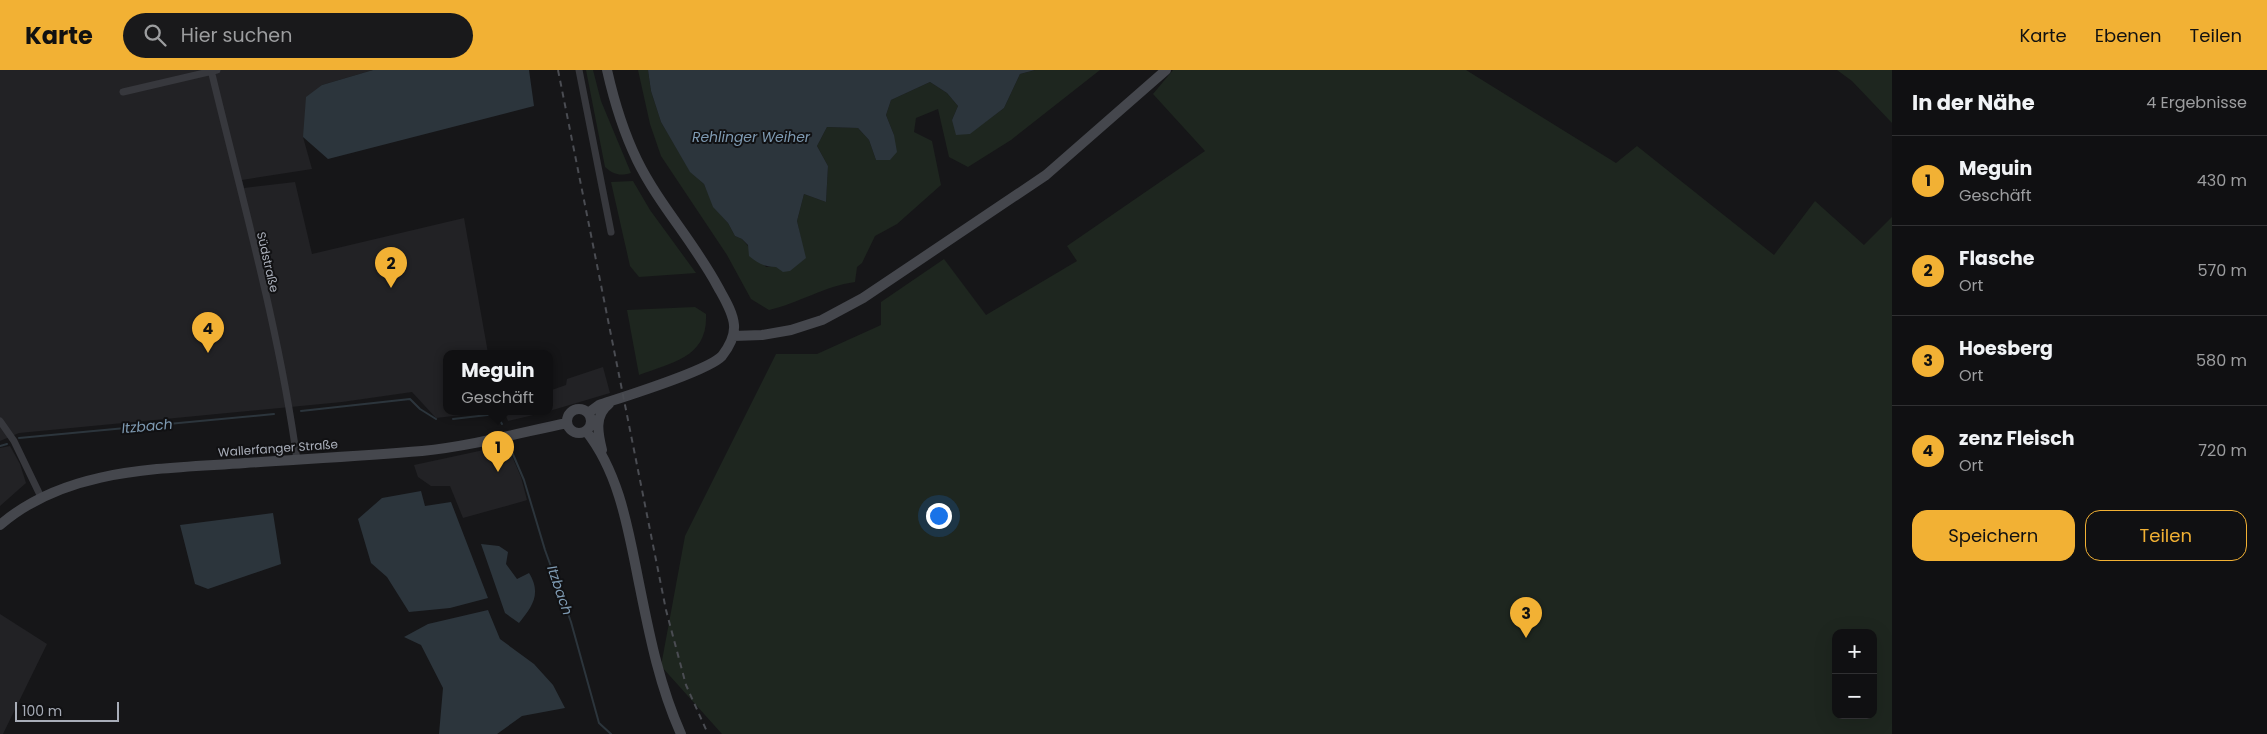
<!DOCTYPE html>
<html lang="de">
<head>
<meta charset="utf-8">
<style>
  :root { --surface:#101012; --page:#19191b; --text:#f1f3f6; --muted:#9c9d9f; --line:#303032; --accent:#f2b134 }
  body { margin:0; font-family:Poppins,sans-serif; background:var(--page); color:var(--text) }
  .controls { position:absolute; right:15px; bottom:15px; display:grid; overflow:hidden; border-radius:10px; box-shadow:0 5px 20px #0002 }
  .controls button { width:45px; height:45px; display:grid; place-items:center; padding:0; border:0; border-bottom:1px solid var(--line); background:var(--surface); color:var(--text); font:25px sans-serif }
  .scale { position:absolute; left:15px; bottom:12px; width:104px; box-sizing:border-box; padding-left:5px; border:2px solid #a8adb8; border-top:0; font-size:14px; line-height:18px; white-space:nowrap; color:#a8adb8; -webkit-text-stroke:4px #111113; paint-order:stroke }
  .you { position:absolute; left:938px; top:445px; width:18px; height:18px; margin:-12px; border:4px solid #fff; border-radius:50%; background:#1a73e8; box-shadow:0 0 0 8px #1a73e833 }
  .badge { display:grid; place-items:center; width:32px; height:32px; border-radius:50%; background:var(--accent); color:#111; font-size:16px; font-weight:700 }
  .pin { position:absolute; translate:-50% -41px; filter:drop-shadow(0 1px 2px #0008) }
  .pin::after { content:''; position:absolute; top:26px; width:18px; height:15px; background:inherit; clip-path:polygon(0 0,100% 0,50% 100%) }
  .popup { position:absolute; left:443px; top:280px; width:110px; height:65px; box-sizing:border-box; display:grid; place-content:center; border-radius:10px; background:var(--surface); filter:drop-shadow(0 1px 4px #0005); font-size:16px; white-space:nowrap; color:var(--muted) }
  .popup b { font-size:19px; color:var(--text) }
  .popup::after { content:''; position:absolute; left:50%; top:100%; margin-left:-10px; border:10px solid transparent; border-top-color:var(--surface) }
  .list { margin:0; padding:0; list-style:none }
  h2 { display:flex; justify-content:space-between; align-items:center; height:65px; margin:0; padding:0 20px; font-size:21px }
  h2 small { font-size:16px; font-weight:400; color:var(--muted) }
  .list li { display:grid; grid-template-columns:32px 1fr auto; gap:15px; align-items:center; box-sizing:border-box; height:90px; padding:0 20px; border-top:1px solid var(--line) }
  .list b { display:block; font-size:19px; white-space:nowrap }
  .list p { margin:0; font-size:16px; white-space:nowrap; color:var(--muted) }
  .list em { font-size:16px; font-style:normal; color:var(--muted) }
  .actions { display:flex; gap:10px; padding:15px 20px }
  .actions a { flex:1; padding:11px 0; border:1px solid var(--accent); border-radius:15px; text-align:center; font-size:18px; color:var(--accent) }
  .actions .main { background:var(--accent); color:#111 }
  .icon { flex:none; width:28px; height:28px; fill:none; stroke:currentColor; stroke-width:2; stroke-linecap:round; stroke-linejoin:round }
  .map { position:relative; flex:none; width:1892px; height:664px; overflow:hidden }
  header { display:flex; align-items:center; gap:30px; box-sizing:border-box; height:70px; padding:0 25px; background:var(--accent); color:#111 }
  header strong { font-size:24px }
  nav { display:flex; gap:28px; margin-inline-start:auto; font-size:18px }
  .search { width:350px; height:45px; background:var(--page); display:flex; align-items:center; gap:12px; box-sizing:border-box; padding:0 18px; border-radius:28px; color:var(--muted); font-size:19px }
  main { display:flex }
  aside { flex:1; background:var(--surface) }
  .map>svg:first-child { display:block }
  .built { fill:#222225 }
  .green { fill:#1e261f; fill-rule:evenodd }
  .water { fill:#2c353c }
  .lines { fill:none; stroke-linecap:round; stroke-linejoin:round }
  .stream { stroke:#2c353c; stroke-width:2 }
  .minor { stroke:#37383d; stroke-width:7 }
  .secondary { stroke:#45474d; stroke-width:10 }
  .rail { stroke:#4a4c52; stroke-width:2; stroke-dasharray:6 5; stroke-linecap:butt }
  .labels { text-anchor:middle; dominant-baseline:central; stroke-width:4; stroke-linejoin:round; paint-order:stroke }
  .street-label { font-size:12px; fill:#a8adb8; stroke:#111113 }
  .water-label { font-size:14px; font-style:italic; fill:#7f9bb3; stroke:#111113 }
</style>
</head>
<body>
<header>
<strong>Karte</strong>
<div class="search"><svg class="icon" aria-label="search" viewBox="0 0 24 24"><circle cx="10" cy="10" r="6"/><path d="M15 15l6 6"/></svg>Hier suchen</div>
<nav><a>Karte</a><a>Ebenen</a><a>Teilen</a></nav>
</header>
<main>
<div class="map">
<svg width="1892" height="664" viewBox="0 0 1892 664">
  <rect width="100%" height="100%" fill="#161618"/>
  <path class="built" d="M0,0H373L322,15L303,67L312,99L242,110L244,118L295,112L312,184L464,148L488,283H447V341H495L436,348L412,322L342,332L19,363L0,371Z
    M603,297L610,323L546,342L508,351L504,341H549V321L566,315L567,309Z
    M507,375L521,407L527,430L524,431L463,448L450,416H431L418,407L414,395Z
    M10,376L20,394L26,413L0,436V378Z
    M0,544L47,574L3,664H0Z"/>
  <path class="green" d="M586,0H593L601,31L631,103C620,106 614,105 605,97Z
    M638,0H648L651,21L661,52L690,101L704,114L714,137L728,153L735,166L742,169L766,197L799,193L805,188L797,151L804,124L826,132L828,96L817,76L827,57L858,58L869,70L876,90L894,65L886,45L891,30L930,12L947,23L958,36L952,50L969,64L1004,38L1020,4L1035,0H1100L1011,70L968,97L949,87L938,39L916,48L914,62L932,71L941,115L897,154L875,166L862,193L857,197L855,212C825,216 799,233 769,240L751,229L727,185L661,86L650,54Z
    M1173,0H1466L1616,93L1637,76L1774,185L1815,131L1864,175L1892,147V664H722L661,596L685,466L776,284H817L881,255V232L944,189L986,245L1077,191L1067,176L1205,81L1153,24ZM1836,563H1873V645H1836Z
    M1837,0H1892V53L1852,11Z
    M633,111L650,140L696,203L639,207L630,196L611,112Z
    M695,237L706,244C708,288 672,292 639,305L627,240Z"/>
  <path class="water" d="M373,0H529L534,36L328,89L303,67L306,27L322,15Z
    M648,0H1035L1020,4L1004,38L970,64L956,65L952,50L958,36L947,23L930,12L891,30L886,45L894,65L897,82L890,90H876L869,70L858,58L827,57L817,76L828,96L826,132L804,124L797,151L806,188L790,201L783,202L776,197C764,197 759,194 749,186L748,175L742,169L735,166L728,153L713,137L704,114L690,102L661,52L651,21Z
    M421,421L425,436L451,432L488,528L450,538L409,542L387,507L371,493L358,449L382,428Z
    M273,443L281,494L208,519L195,514L180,455Z
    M481,474L499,476L508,482L506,494L517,509L529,503C542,524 532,537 519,553L505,543Z
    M488,540L500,569L534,594L553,615L565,638L522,646L497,664H439L443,618L421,575L404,567L428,554Z"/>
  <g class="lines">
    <path class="stream" d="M301,341L410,329L420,339L436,349
      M453,349L496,344L502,354
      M19,368L274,344
      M509,375L524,410L545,480L571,552L599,653L611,664
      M0,376L7,374"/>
    <path class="minor" d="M211,0C242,129 279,258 297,390
      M579,0L611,162
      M123,22L217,0
      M0,351L14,371L41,427"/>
    <path class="secondary" d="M733,266L762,265L791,260L822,250L863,228L1046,105L1166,0
      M567 351a12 12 0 1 1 24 0a12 12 0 1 1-24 0Z
      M588,343L599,335C623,327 708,301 722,286C729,277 735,267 734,255C733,242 724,228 718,217C694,172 659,135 637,90C623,61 614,31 607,0
      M586,361C621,405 629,465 640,518C650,568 660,617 681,664
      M602,380C598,364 594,345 609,334
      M0,455C67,397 161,399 245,393C304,389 363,386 422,381C471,376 519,363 567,353"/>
    <path class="rail" d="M558,0L666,540L686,615L708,664"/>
  </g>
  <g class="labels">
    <g class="street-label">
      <text transform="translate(268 192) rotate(77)">Südstraße</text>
      <text transform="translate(278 378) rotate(-4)">Wallerfanger Straße</text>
    </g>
    <g class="water-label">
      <text x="751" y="67">Rehlinger Weiher</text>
      <text transform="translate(147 356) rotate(-5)">Itzbach</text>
      <text transform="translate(560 520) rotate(71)">Itzbach</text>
    </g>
  </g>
</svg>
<div class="controls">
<button>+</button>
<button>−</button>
</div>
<div class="scale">100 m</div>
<div class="you"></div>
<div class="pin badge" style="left:498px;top:402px">1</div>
<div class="popup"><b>Meguin</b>Geschäft</div>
<div class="pin badge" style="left:391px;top:218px">2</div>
<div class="pin badge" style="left:1526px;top:568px">3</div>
<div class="pin badge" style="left:208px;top:283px">4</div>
</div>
<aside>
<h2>In der Nähe<small>4 Ergebnisse</small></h2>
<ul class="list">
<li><span class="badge">1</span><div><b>Meguin</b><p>Geschäft</p></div><em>430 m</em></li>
<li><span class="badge">2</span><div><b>Flasche</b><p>Ort</p></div><em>570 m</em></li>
<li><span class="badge">3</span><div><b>Hoesberg</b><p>Ort</p></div><em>580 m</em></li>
<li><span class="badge">4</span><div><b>zenz Fleisch</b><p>Ort</p></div><em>720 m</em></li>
</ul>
<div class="actions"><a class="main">Speichern</a><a>Teilen</a></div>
</aside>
</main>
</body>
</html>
